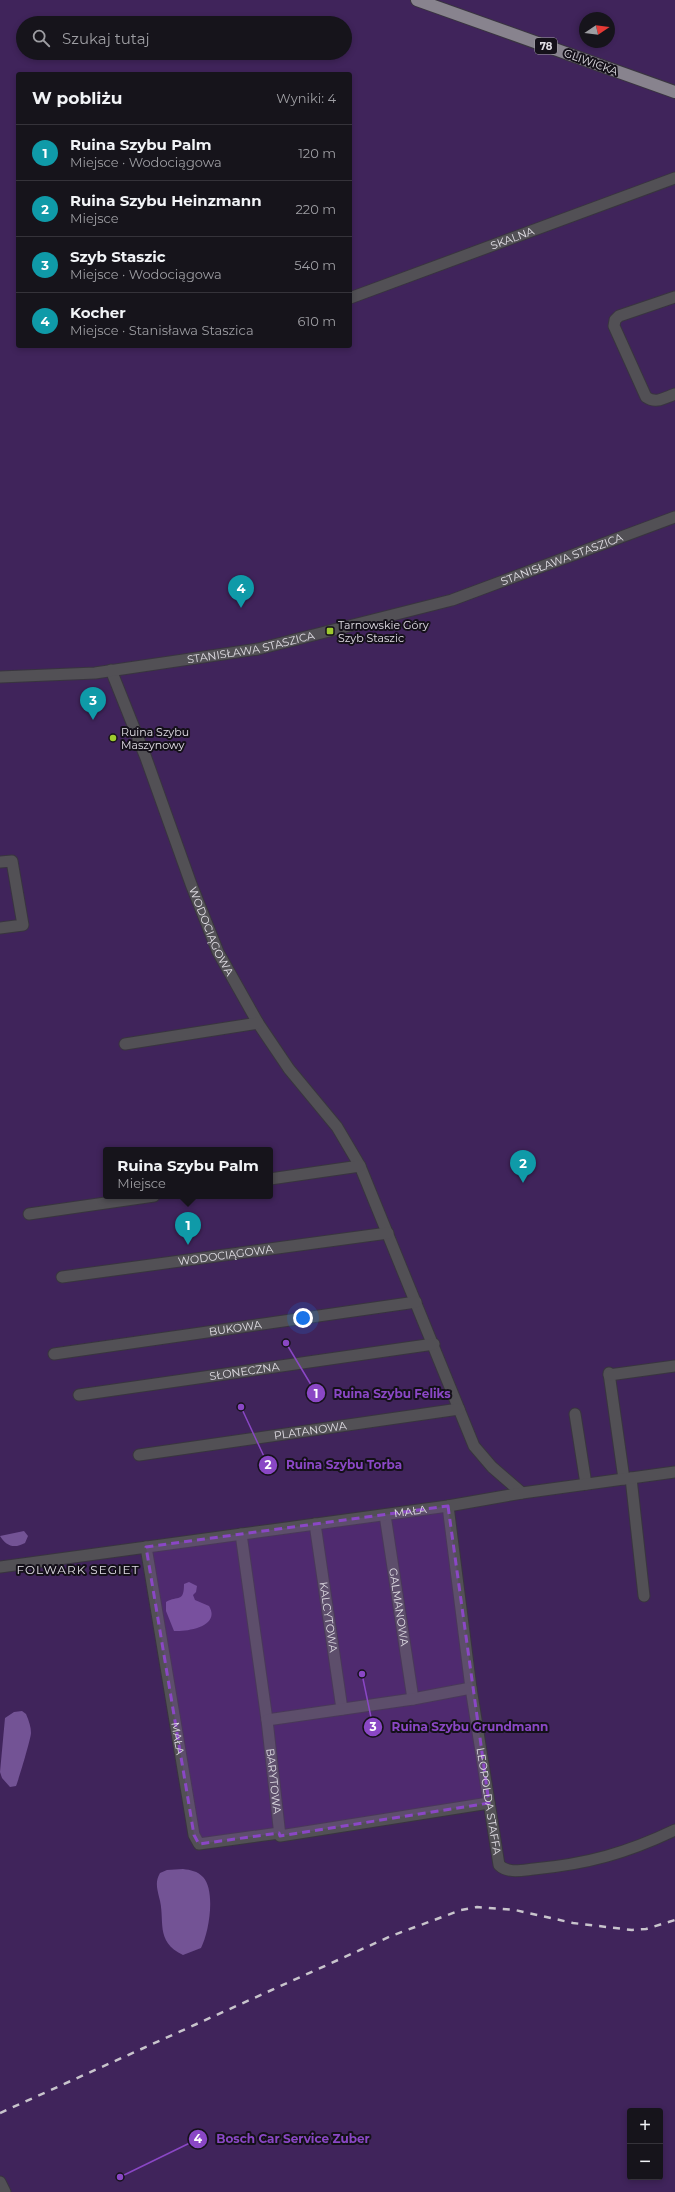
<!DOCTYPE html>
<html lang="pl">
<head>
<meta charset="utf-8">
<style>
  :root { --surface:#16141b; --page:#232128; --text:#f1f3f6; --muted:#9e9ea3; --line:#35333a; --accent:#9eca2f }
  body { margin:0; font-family:Montserrat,sans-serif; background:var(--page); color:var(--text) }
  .controls { position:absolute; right:12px; bottom:12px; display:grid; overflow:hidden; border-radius:4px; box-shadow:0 2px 6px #0003 }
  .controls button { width:36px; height:36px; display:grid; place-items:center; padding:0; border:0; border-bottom:1px solid var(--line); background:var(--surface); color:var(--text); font:20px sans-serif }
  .compass { position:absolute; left:579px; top:12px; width:36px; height:36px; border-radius:50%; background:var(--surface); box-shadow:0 2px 6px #0003; rotate:77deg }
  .you { position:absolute; left:303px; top:1318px; width:14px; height:14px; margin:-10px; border:3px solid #fff; border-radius:50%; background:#1a73e8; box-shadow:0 0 0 6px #1a73e833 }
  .badge { display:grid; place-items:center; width:26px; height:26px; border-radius:50%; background:var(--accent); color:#fff; font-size:13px; font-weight:700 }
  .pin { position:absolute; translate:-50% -33px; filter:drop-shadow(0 1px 2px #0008) }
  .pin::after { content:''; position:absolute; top:21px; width:14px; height:12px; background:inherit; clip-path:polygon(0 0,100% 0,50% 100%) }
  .popup { position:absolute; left:103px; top:1147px; width:170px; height:52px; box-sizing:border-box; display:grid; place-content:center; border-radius:4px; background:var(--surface); filter:drop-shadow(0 1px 3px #0005); font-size:13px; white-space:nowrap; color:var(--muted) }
  .popup b { font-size:15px; color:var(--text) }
  .popup::after { content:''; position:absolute; left:50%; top:100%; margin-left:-8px; border:8px solid transparent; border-top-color:var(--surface) }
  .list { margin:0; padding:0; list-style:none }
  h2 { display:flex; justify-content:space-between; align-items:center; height:52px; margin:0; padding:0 16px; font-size:17px }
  h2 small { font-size:13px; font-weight:400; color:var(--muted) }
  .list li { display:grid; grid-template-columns:26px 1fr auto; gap:12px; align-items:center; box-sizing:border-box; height:56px; padding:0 16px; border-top:1px solid var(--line) }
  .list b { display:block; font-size:15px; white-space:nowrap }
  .list p { margin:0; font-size:13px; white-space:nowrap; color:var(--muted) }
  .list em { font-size:13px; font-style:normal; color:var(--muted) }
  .icon { flex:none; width:22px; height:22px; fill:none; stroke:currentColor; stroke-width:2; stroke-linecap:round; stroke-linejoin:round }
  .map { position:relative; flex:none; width:675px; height:2192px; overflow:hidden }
  .search { position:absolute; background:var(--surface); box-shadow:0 2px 6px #0003; left:16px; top:16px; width:336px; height:44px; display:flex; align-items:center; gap:10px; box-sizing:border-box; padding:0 14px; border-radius:22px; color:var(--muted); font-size:15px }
  .panel { position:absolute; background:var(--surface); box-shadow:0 2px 6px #0003; left:16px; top:72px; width:336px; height:276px; border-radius:4px }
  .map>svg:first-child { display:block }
  .green { fill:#40245b; fill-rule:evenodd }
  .water { fill:#735395 }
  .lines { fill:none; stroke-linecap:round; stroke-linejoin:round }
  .minor-casing { stroke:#39353f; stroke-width:13 }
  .major-casing { stroke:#39353f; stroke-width:14 }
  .minor { stroke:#525055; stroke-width:11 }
  .major { stroke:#88838e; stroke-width:12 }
  .rail { stroke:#c8c4cc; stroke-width:2.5; stroke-dasharray:7 7; stroke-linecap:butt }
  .marked { fill:#8a47c5; fill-opacity:0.2; stroke:#8a47c5; stroke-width:3; stroke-dasharray:8 5; stroke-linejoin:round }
  .poi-dot { fill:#9eca2f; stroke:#15111a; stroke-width:1.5 }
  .labels { text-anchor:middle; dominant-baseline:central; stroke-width:4; stroke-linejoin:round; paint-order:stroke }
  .shield { fill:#15111a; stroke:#a4a0a8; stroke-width:1 }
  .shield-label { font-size:10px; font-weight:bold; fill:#e1dee5 }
  .street-label { font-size:11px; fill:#e1dee5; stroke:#15111a }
  .poi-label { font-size:11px; fill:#e1dee5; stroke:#15111a; text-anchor:start }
  .neighbourhood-label { font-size:12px; letter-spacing:1px; fill:#e1dee5; stroke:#15111a }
  .leader { fill:none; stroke:#8a47c5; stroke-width:1.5 }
  .callout-dot { fill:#8a47c5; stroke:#15111a; stroke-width:1.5 }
  .mark-label { font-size:12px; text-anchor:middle; font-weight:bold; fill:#fff }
  .callout-label { font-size:12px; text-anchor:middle; font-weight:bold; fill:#8a47c5; stroke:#15111a; stroke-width:4; stroke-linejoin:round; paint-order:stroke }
</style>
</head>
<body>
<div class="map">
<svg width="675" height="2192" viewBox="0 0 675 2192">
  <rect width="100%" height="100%" fill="#1e1a24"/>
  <path class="green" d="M0,0H675V2192H0ZM585,18H609V42H585ZM23,23H345V53H23ZM18,74H350V346H18ZM106,1150H270V1196H106ZM630,2111H660V2177H630Z"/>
  <path class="water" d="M24,1531L28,1536L25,1543C14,1549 6,1546 0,1536Z
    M189,1582L197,1586L196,1592L193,1595L195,1600L209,1606C221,1626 188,1632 174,1631L166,1611V1602C178,1595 184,1603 184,1584Z
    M14,1712L22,1711L26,1714C29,1721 31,1727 31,1733C31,1738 18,1782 16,1786L10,1787L2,1778L0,1772L5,1718Z
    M183,1869C191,1870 197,1871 203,1877C216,1891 209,1933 201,1948L183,1955C154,1941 166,1920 159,1897C157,1888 155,1882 160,1873L167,1870Z"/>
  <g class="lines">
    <defs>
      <g id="minor">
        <path d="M675,297L619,316L615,320L614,326L646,397C656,404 664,398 675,394"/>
        <path id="s1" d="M350,298L675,178"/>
        <path id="s2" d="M111,670L146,758L191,884L218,952L258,1023L289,1069L337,1127L360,1166L474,1446L492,1467L522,1493"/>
        <path id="s3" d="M0,677L95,673L258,649L452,600L675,517"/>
        <path d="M0,862L12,861L23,925L0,928"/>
        <path d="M125,1044L258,1023"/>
        <path d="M270,1179L360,1166"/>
        <path d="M29,1214L154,1196"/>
        <path id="s4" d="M62,1277L388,1233"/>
        <path id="s5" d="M54,1354L416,1302"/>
        <path d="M609,1373L624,1479"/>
        <path d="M609,1375L675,1366"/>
        <path id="s6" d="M79,1395L434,1344"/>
        <path d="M575,1414L586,1484"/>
        <path id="s7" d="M139,1455L459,1409"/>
        <path d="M631,1478L644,1596"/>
        <path id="s8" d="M448,1506L471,1688L499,1865C508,1874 523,1870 534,1869C587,1864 627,1853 675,1830"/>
        <path id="s9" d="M385,1515L413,1699"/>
        <path id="s10" d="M315,1524L342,1709"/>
        <path d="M241,1534L267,1720"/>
        <path id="s11" d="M146,1547L194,1835L199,1844L279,1833"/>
        <path id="s12" d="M0,1567L448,1506L522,1493L675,1472"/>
        <path id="s13" d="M471,1688L413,1699L267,1720L280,1836L489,1803"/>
        <path d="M0,2182L5,2192"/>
      </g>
      <path id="major" d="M417,0L675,92"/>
    </defs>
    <use href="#minor" class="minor-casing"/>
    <use href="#major" class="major-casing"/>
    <use href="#minor" class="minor"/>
    <use href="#major" class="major"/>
    <path class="rail" d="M0,2113L391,1936L461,1910L477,1907L515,1910L573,1923L632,1930L646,1929L675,1920"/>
  </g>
  <path class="marked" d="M448,1506L489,1803L280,1836L279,1833L199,1844L194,1835L146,1547Z"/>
  <g class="poi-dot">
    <rect x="326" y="627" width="8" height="8" rx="2"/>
    <circle cx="113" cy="738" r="4"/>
  </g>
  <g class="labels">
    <rect class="shield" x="535" y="38" width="22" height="16" rx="3"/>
    <g class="shield-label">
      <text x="546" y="46">78</text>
    </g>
    <g class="street-label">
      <text transform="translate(591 62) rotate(20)">GLIWICKA</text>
      <text stroke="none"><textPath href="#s1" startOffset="173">SKALNA</textPath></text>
      <text stroke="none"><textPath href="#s3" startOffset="577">STANISŁAWA STASZICA</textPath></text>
      <text stroke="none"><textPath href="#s3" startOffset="253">STANISŁAWA STASZICA</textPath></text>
      <text stroke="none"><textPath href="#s2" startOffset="280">WODOCIĄGOWA</textPath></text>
      <text stroke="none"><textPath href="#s4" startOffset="165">WODOCIĄGOWA</textPath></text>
      <text stroke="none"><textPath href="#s5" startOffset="183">BUKOWA</textPath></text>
      <text stroke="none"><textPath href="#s6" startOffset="167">SŁONECZNA</textPath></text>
      <text stroke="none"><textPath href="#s7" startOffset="173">PLATANOWA</textPath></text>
      <text stroke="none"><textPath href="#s12" startOffset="414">MAŁA</textPath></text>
      <text stroke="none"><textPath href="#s9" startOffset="93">GALMANOWA</textPath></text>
      <text stroke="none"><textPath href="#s10" startOffset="94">KALCYTOWA</textPath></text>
      <text stroke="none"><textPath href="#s11" startOffset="194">MAŁA</textPath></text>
      <text stroke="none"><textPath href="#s13" startOffset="268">BARYTOWA</textPath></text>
      <text stroke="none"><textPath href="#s8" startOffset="298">LEOPOLDA STAFFA</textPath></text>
    </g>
    <g class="poi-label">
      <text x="338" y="625">Tarnowskie Góry<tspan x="338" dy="13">Szyb Staszic</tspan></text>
      <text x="121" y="732">Ruina Szybu<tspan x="121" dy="13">Maszynowy</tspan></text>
    </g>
    <g class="neighbourhood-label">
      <text x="78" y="1569">FOLWARK SEGIET</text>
    </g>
  </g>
  <path class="leader" d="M286 1343L316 1393M241 1407L268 1465M362 1674L373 1727M120 2177L198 2139"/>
  <g class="callout-dot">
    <circle cx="286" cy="1343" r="4"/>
    <circle cx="241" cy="1407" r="4"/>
    <circle cx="362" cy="1674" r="4"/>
    <circle cx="120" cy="2177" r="4"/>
    <circle cx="316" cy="1393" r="10"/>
    <circle cx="268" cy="1465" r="10"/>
    <circle cx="373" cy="1727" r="10"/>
    <circle cx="198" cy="2139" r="10"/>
  </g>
  <g class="mark-label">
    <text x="316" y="1398">1</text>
    <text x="268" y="1469">2</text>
    <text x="373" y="1731">3</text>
    <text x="198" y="2143">4</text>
  </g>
  <g class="callout-label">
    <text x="392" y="1398">Ruina Szybu Feliks</text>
    <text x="344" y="1469">Ruina Szybu Torba</text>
    <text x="470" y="1731">Ruina Szybu Grundmann</text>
    <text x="293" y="2143">Bosch Car Service Zuber</text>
  </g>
</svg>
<div class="controls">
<button>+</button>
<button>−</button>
</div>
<svg class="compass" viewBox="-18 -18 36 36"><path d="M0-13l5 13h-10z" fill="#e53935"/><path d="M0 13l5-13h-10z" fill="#9e9ea3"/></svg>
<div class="you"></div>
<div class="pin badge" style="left:188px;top:1245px;background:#0f9aa8">1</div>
<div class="popup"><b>Ruina Szybu Palm</b>Miejsce</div>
<div class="pin badge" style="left:523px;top:1183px;background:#0f9aa8">2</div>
<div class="pin badge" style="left:93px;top:720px;background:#0f9aa8">3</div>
<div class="pin badge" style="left:241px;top:608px;background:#0f9aa8">4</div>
<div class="search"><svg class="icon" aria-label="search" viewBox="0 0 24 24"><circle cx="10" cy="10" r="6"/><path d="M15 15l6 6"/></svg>Szukaj tutaj</div>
<section class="panel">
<h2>W pobliżu<small>Wyniki: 4</small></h2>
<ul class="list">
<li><span class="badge" style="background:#0f9aa8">1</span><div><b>Ruina Szybu Palm</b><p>Miejsce · Wodociągowa</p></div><em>120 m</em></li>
<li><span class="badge" style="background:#0f9aa8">2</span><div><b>Ruina Szybu Heinzmann</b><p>Miejsce</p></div><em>220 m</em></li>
<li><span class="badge" style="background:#0f9aa8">3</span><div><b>Szyb Staszic</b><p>Miejsce · Wodociągowa</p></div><em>540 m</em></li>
<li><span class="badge" style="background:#0f9aa8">4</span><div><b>Kocher</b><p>Miejsce · Stanisława Staszica</p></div><em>610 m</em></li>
</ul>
</section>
</div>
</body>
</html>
